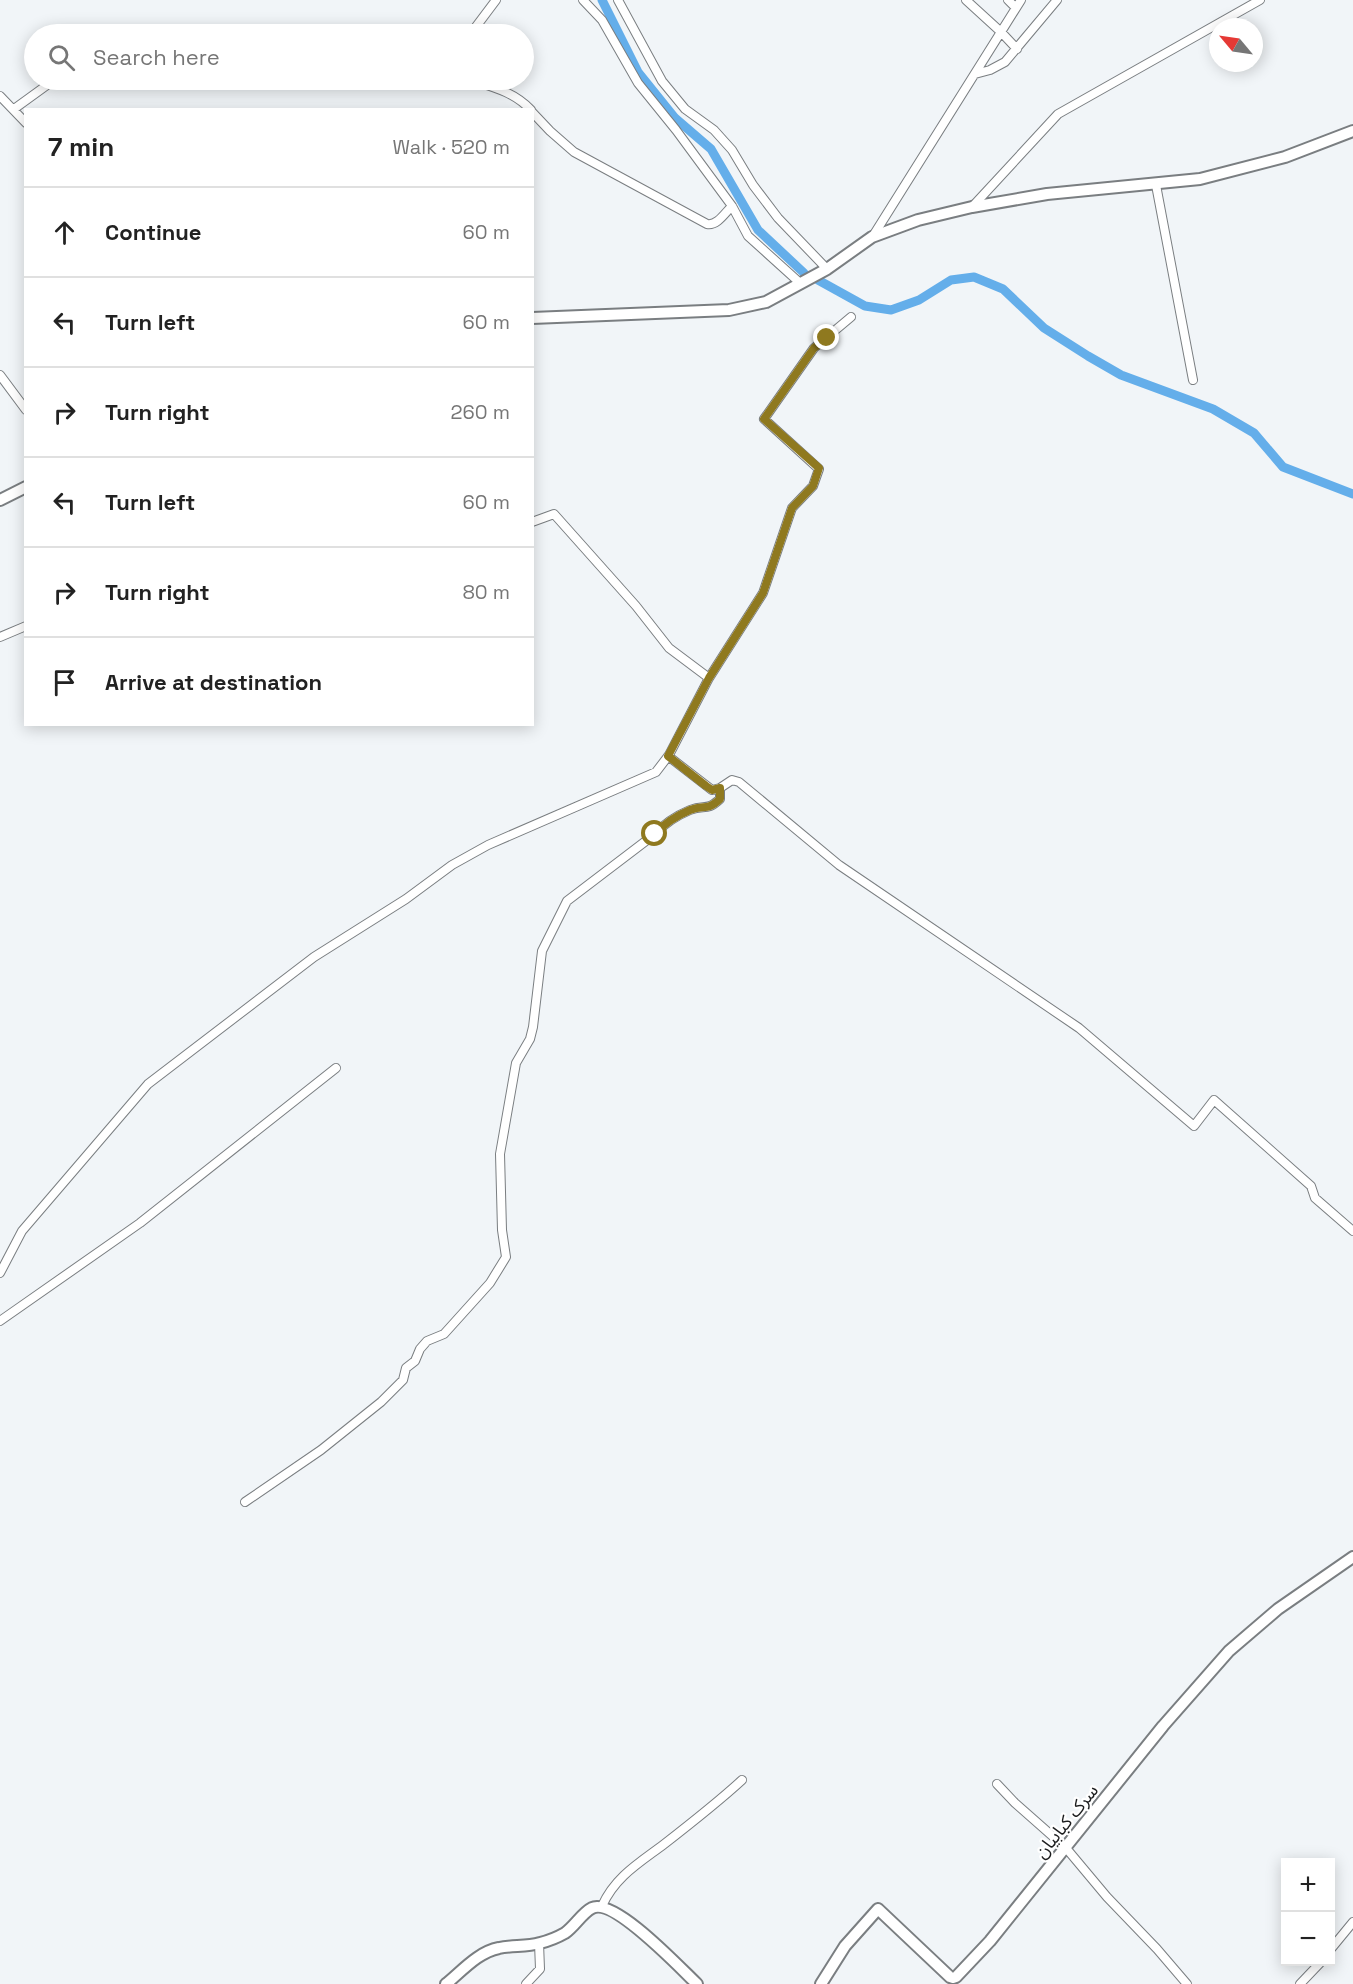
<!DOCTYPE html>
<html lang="en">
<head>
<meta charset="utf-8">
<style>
  :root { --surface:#fff; --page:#f6f6f6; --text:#222; --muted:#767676; --line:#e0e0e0 }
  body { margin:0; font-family:"Space Grotesk","Noto Sans Arabic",sans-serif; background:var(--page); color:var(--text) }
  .controls { position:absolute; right:18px; bottom:18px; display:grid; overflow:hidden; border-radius:0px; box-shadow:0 3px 15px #0003 }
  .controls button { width:54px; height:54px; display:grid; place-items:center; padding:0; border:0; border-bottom:2px solid var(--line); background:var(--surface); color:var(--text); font:30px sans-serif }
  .compass { position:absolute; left:1209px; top:18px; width:54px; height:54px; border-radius:50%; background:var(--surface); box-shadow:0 3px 15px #0003; rotate:299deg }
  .stop { position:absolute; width:18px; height:18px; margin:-14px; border:4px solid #8f791f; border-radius:50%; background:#fff }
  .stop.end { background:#8f791f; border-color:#fff; box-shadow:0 2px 6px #0008 }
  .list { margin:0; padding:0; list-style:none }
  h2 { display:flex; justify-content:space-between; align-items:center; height:78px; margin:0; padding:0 24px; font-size:26px }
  h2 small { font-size:20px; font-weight:400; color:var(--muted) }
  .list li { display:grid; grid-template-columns:39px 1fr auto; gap:18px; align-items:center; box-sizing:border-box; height:90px; padding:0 24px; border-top:2px solid var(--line) }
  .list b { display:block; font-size:22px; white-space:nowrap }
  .list em { font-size:20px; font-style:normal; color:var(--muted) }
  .icon { flex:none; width:33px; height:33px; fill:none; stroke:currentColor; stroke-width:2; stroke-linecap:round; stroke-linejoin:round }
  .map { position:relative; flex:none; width:1353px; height:1984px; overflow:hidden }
  .search { position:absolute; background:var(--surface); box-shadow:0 3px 15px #0003; left:24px; top:24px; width:510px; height:66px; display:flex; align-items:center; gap:15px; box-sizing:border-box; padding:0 21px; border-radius:33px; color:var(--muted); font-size:22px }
  .panel { position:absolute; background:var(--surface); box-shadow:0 3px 15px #0003; left:24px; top:108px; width:510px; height:618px; border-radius:0px }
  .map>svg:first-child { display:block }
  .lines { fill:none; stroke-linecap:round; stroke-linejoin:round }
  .canal { stroke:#64aeea; stroke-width:9 }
  .street-casing { stroke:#7a7e81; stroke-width:10 }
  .secondary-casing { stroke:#7a7e81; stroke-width:14 }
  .street { stroke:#fff; stroke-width:8 }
  .secondary { stroke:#fff; stroke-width:10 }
  .route { stroke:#8f791f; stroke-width:8 }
  .labels { text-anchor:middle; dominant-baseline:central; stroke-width:4.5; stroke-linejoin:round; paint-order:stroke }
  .street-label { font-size:18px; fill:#1c1d1e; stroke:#fff }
</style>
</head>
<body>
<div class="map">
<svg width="1353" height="1984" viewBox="0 0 1353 1984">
  <rect width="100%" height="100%" fill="#f1f5f8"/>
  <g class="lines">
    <path class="canal" d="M602,0L638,72L675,118L711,149L758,230L804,273
      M818,280L865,306L891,310L919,300L951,280L974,277L1003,289L1044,328L1088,356L1121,375L1213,409L1254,433L1283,467L1353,494"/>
    <defs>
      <path id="street" d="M583,0L602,20L638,83L676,130L732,206L748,236L800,283
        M618,0L662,81L685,109L714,130L732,150L753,185L778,218L827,269
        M966,0L1001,32L1017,49
        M1008,0L1016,8
        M475,28L496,0
        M975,74L990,70L1005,62L1057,0
        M165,80L174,82L290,84L302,80
        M471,80C493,87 514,92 531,110
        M0,96L26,123
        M14,109L54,80
        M532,112L550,131L574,152L707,224C717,226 725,213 732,206
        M1156,185L1193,380
        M973,206L1058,114L1260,0
        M873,236L1021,0
        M0,375L26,410
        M532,522L554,514L636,606L669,648L709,678
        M0,637L26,626
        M668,756L712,790L720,788L732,780L739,782L839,865L1079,1028L1194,1126L1214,1100L1311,1186L1315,1198L1353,1231
        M0,1273L22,1231L148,1084L314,957L406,899L452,865L488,845L656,772L669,755L709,678L763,593L792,508L813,486L819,469L764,419L814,348L851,317
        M0,1321L140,1223L336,1068
        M245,1502L321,1450L381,1402L403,1380L406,1368L415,1361L420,1349L427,1341L444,1334L490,1283L506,1257L502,1230L500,1154L516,1063L530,1039L533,1027L542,951L567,901L655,834C664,824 678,815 690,810C705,804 706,812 720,799V788
        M997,1784L1015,1803L1066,1848L1107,1897L1157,1949L1187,1984
        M602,1906C615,1877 639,1863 663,1845C690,1824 717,1803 742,1780
        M1330,1950L1353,1922
        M526,1984L540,1969L539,1943
        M1300,1984L1321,1962"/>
      <path id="secondary" d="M532,318L729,310L766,302L827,269L872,237L918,220L972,207L1047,194L1200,179L1285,157L1353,131
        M0,500L26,487
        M446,1984C462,1971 478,1952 499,1948C512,1945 526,1947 540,1943C548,1941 558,1937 565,1933C575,1926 582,1913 592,1908C614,1897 681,1969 697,1984
        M821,1984L845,1946L878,1909L950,1977L953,1978L956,1977L990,1941L1163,1726L1229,1651L1278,1609L1353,1557"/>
    </defs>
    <use href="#street" class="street-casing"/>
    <use href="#secondary" class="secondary-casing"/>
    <use href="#street" class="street"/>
    <use href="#secondary" class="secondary"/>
  </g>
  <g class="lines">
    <path class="route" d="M655,834C664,824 678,815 690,810C705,804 706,812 720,799V788L712,790L706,786L668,756L709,678L763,593L792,508L813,486L819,468L764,419L814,348L827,338"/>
  </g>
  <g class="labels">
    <g class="street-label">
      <text transform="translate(1066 1821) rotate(-51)">سرک کبابیان</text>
    </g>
  </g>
</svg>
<div class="controls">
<button>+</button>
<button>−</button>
</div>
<svg class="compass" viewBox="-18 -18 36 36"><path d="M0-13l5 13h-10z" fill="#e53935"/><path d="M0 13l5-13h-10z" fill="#767676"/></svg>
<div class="stop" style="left:655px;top:834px"></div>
<div class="stop end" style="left:827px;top:338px"></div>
<div class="search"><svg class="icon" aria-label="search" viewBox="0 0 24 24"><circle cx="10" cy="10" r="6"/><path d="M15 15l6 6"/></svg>Search here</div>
<section class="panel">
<h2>7 min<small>Walk · 520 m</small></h2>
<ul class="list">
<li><svg class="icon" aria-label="ahead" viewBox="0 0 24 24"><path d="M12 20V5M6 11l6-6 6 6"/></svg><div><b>Continue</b></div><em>60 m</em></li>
<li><svg class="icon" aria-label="left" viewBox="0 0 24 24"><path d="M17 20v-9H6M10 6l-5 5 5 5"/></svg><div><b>Turn left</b></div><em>60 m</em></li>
<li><svg class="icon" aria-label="right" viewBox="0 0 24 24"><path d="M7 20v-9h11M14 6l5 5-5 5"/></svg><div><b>Turn right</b></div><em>260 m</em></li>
<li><svg class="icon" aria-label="left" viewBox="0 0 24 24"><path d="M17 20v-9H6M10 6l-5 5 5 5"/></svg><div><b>Turn left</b></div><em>60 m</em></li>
<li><svg class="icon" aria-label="right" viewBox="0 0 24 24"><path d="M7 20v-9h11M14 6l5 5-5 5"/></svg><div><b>Turn right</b></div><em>80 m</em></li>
<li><svg class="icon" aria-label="arrive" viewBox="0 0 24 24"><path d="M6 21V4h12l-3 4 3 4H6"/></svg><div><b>Arrive at destination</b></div></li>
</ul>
</section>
</div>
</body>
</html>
